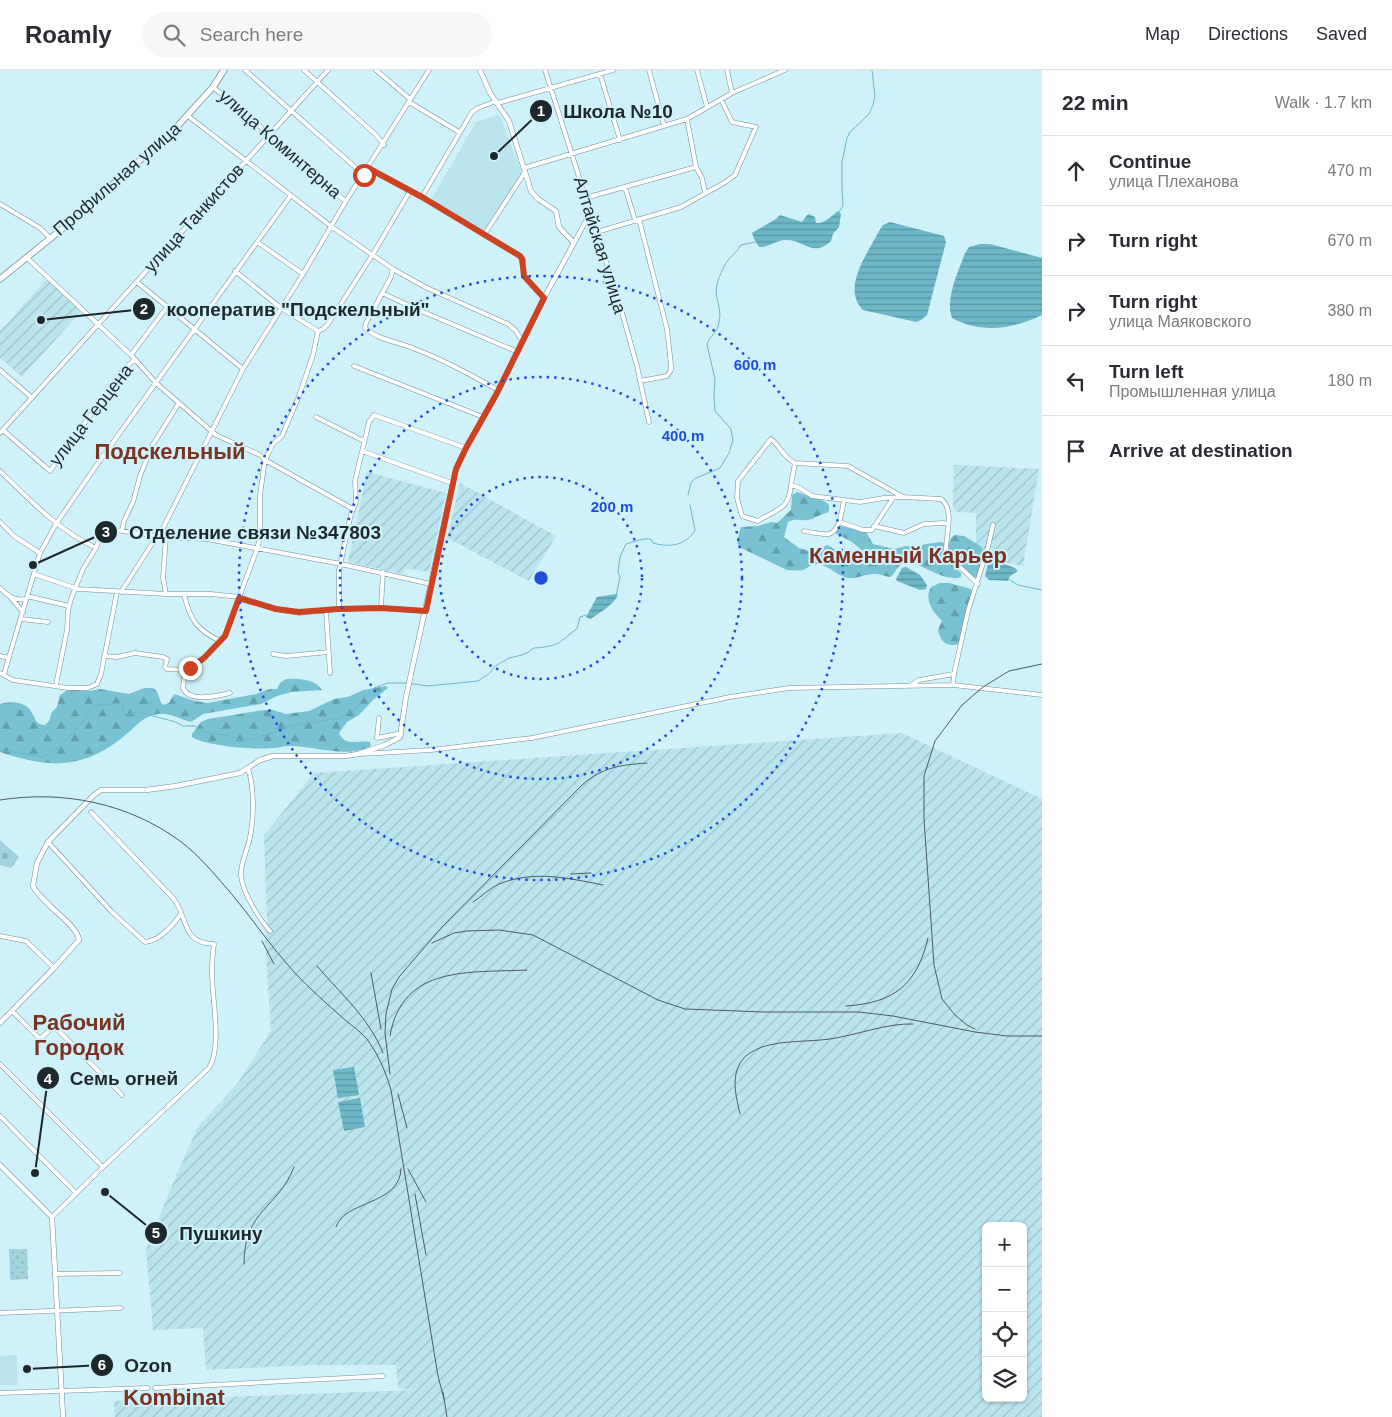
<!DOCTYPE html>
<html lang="en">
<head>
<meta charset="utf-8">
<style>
  :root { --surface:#fff; --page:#f7f7f7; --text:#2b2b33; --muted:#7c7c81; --line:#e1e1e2 }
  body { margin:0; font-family:Arial,sans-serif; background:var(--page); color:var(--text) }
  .controls { position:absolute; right:15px; bottom:15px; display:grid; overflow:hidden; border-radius:8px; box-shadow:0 1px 4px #0004 }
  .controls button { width:45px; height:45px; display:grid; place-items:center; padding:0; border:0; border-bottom:1px solid var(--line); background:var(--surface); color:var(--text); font:25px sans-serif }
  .stop { position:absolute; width:15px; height:15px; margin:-11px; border:4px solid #cd4322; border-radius:50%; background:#fff }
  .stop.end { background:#cd4322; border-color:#fff; box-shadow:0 1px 5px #0008 }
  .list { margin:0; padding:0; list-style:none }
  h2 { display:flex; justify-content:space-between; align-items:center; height:65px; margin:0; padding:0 20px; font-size:21px }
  h2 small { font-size:16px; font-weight:400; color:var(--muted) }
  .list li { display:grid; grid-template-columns:32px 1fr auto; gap:15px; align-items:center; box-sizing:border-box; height:70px; padding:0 20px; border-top:1px solid var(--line) }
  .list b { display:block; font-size:19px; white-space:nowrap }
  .list p { margin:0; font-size:16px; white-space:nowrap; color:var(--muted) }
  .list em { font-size:16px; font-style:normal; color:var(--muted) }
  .icon { flex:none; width:28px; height:28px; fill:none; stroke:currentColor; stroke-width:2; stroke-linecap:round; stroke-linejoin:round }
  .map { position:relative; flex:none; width:1042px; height:1347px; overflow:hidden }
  header { display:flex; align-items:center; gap:30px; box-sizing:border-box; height:70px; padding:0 25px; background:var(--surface); border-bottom:1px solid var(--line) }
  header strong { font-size:24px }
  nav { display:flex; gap:28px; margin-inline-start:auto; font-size:18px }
  .search { width:350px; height:45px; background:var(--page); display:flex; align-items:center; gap:12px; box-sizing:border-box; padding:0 18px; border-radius:28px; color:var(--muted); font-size:19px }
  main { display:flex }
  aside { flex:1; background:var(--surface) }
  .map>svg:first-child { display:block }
  .built { fill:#bae4ee }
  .industrial { fill:url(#industrial-furrows); fill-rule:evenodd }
  .forest { fill:url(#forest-firs) }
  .cemetery { fill:url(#cemetery-stones) }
  .park { fill:url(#park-dots) }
  .water { fill:url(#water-rules) }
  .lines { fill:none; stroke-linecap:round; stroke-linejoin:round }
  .stream { stroke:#6db7c9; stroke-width:1 }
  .minor-casing { stroke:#6f8e96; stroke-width:5 }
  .tertiary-casing { stroke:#6f8e96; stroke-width:5.5 }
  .primary-casing { stroke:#6f8e96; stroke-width:7 }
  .minor { stroke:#fff; stroke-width:4 }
  .tertiary { stroke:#fff; stroke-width:4.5 }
  .primary { stroke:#fff; stroke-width:5.5 }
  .rail { stroke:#4b5d61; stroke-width:1 }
  .route { stroke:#cd4322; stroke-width:6 }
  .ring { fill:none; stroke:#1d4ed8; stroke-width:2.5; stroke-dasharray:2.5 5 }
  .labels { text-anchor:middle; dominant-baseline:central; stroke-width:4; stroke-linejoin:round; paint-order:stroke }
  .street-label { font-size:18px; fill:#1c282b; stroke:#cff1f9 }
  .district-label { font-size:22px; font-weight:bold; fill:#773323; stroke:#cff1f9 }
  .centre { fill:#1d4ed8; stroke:#cff1f9; stroke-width:2.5 }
  .ring-label { font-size:15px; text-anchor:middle; font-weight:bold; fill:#1d4ed8; stroke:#cff1f9; stroke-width:4; stroke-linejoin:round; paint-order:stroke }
  .leader { fill:none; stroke:#1c282b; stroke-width:2 }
  .callout-dot { fill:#1c282b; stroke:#cff1f9; stroke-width:2 }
  .mark-label { font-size:15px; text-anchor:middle; font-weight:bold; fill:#fff }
  .callout-label { font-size:19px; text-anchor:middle; font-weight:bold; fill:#1c282b; stroke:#cff1f9; stroke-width:4; stroke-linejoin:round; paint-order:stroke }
</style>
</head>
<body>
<header>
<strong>Roamly</strong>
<div class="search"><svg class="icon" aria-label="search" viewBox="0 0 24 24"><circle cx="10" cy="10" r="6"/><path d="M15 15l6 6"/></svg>Search here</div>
<nav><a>Map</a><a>Directions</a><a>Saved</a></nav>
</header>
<main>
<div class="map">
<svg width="1042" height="1347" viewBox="0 0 1042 1347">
  <defs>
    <pattern id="industrial-furrows" width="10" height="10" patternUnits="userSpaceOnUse" patternTransform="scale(1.25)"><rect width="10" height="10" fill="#bae4ee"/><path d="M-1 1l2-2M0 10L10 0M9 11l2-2" fill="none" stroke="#9fc4cc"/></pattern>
    <pattern id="forest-firs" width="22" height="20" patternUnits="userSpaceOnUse" patternTransform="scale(1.25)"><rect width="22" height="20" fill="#78c2d3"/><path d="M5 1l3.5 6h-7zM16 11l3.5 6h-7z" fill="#629eab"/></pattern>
    <pattern id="cemetery-stones" width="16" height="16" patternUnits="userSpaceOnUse" patternTransform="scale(1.25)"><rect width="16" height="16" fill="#a2d2de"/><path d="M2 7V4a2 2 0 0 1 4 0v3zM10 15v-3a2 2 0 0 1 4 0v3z" fill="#8bb4bf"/></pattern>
    <pattern id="park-dots" width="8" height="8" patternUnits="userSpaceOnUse" patternTransform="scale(1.25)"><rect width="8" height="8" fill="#a2d2de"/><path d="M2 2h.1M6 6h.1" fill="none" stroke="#8bb4bf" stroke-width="1.8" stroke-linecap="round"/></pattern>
    <pattern id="water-rules" width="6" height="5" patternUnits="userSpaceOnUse" patternTransform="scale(1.25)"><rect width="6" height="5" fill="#6db7c9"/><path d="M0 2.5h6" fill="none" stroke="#5995a3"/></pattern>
  </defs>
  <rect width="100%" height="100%" fill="#cff1f9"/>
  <path class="built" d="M497,45L500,46L522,103L484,163L431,130L476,52Z
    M17,1285L18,1315H0V1286Z"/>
  <path class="industrial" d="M48,208L83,239L22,307L0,288V261Z
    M954,395L1039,399L1023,496L981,488L976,476V443L957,442L953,437Z
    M367,402L446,423L429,502L405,498L403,504L348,492Z
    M460,413L556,466L529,511L447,468Z
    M902,663L1042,729V1347H115L114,1331L415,1320L398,1318L396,1295H309L206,1300L203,1258L153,1260L146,1180L173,1113L198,1056L237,1014L271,961L265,871L267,850L264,765L314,703ZM986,1156H1023V1328H986Z"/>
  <path class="forest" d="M797,422L824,431L829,435V441L827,443C819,444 815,449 808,450C799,451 797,448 788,452L784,467L799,478L812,482L828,475L842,485H862L864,483L863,481L852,472L835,463L838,457L841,456L866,462L873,474L894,479L906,476L916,477L926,474L941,472L944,473C944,491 950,492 961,503V507C946,512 921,495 907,490L903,491L891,507C885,507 881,504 876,504C866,503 858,509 848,508C837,506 827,494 817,494C810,494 808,498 803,500C798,501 792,500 787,500L739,477L737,471L741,457L758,456L771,452L777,453L791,440L792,425Z
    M955,465L964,466L982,477L983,490L978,507H973C965,498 947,489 949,475C950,470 950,468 955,465Z
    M940,513H949L971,519L972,524L959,574C947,578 940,571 938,560L942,551C932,541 924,530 931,517Z
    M286,609C297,608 316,609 322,620L292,622L277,626L261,634L203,644L191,652C180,649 169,642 158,644C141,647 135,658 123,667C82,700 48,698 0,682V634C9,631 24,631 30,640C36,648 34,654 45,655L49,651L52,642L57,637L60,625L68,620L90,621L100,619L129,624L144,618H153C160,622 158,630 163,635L169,633L174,624L195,631L208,633L256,624L270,619H277L280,613Z
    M386,616L388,618L373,630L359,645L347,652L339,663C345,677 358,670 370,672L371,676C347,689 316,676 291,676C284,676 278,678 272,678C255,680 205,676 192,667V664L201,652L208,649L264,640H273L286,644L309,641L334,629L348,627L363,620Z"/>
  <path class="cemetery" d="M0,770L19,787L11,798L0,795Z"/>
  <path class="park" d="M9,1179H27L28,1209L10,1210Z"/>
  <path class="water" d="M838,141L841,144L839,157L833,164L831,171C812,188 806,170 786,170C776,170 768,178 759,177L754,169L752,163L776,149L780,145L802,152L807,145L809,144L815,147L816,153C825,154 831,146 838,141Z
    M890,152L944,166L946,172L927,245L921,250L916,252L863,240C841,218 868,183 879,161L883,155Z
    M980,174H990L1042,188V245C1012,259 982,264 952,248C945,228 958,203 965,183L969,177Z
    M991,489L1015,498L1018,501L1010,506L1008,511L989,510L985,506L988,494Z
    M906,497L920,505L927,515L926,519L920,520L897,511L896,509L902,498Z
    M616,524L618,525C613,535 601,542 592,548L590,549L586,547L597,527Z
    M354,997L359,1025L338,1028L333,1000Z
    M360,1028L365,1057L344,1061L338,1032Z"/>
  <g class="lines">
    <path class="stream" d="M839,142L843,136L842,117V92L847,68L850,62L869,44L873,35L875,26L872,0
      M688,425L691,413L694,409L720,398L729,383L733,370L731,359L715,341L714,326L715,309L707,275C709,265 717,265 719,252C723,236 712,227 718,211C720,205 723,198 726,193C730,186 738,182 741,175L755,172
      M1010,510L1018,515L1042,520
      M616,526L620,507L618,502L620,487L626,474L643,469H651L653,473C670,478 687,475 695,460L690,435
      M0,680L43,687L59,678L84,651L90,640L94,636L121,633L123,636V642L126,645L138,642L176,652L183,656H195L205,662L231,666L239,670H248L273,663L284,657L339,648L358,638L361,631L374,618L388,613H406L428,616L478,611L490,603L494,597L509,588L522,585L529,582L533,578C540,578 555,576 560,572C566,568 570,563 577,559L580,547L586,545"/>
    <defs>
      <path id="minor" d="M245,0L364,105
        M304,0L376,65L384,75
        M376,0L410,29
        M545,0L621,239L637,296L649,352
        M649,0L664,56
        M697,0L707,37
        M727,0L732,23
        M600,4L620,70
        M213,17L269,64L337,125L346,131
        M409,32L459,62
        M498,33L613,0
        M188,46L332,157L393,199L425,217L508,254L516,261L522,271
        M687,49L696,97L702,108L705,123
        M368,98L422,127L520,186L523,189L524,206L544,228
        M524,98L687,49L732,23L785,0
        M625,117L635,150
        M422,127L472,42L478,38L496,31
        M585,128L696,97
        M0,134L40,158L50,168
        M639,149L667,259L671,295V300L667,306L640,311
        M597,162L681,137L724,113L735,105L756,57L732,52L721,29
        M484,165L525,102
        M257,172L303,204
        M574,173L590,143
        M26,187L131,285L156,313L216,365L260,385L265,390L353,439
        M393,199L391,207L366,253L365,258C378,270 399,272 415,279C444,290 471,305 498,320
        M235,201L281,238L318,261
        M137,212L243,299
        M382,223L414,238L518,282
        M131,285L167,237
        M354,296L483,347
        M0,300L31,327
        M316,347L364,371
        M3,360L50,401L123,300L134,290
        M0,363L328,0
        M362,381L452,413
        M795,393L791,415L800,418L812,426L860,432L884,428L902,427
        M0,401C30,430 58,460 96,478
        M791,415C789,440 777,439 758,451L742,446L737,428L738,411L771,369C780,376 784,388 795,393L848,396L903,427L941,429C955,440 946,464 946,480L947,485L978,514
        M0,452L14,466L40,483
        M839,452L863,460H872L893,428
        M874,456L904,463L924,454L943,453L948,454
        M122,461L124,451L133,432L140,406L152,376L179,333
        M804,461C811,462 822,465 829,464C840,461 842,440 844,430
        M161,467L164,456L243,299L303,204L346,131L429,0
        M34,504L78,519L166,524H211L239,527L276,539L299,543L339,539L381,538L426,541
        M0,518C8,526 14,531 26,529
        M121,522L157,466
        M166,524L163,508L166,467
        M184,524C190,550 197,560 220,571
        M27,526L69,536
        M11,528L23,542
        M381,538L383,502
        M339,539V500L351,444L356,432L355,411L369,352L374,345L466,378
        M326,541L330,603
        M21,549L48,552
        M273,584L286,586L329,582
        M0,586L9,588
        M104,586L117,587L135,583L163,587L167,589L165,597L167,599L185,600L190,598L204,588L225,566L257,479L260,467V425L265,390L273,374L282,366L299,326L313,285L318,261L323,259L328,254L373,184L410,121
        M185,600L183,618C189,633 218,626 230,623
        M0,603L13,610L68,618H88L97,614L101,604L117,522
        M4,604L40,483L56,454L96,396L291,125
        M56,615L67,560L68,541L71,529L83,499L96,478L103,458L161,467L207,469L341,494L431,514
        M911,615L919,610L954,604
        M953,615L954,604L968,541L988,477L993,455
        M379,648L377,668L397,664H401
        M361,684L431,680L532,668L730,627L789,618L953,615L1042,625
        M248,698C255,721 254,750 249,772C246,783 240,795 241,806C243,823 259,849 270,861
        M48,772L112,842L145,872C159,871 173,855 181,844
        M0,866L26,871L54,898
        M12,941L40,969L54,956L122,1025
        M0,994L103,1097
        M0,1046L76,1123
        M52,1147L103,1097L209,998C223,976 211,925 212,898C212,890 213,882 214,874C180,873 189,847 173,828L91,742
        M55,1204L120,1203
        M0,1243L121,1238
        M155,1318L383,1306
        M0,1323L148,1318"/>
      <path id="tertiary" d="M0,953L54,898L79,870C78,855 41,833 33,816L37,793L48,772L94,725L101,720H146L176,716L240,703L260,690L273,686H345L358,684L385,675L400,667L406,627L456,399L466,378L497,323L544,228L574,173L559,157L556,141L538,129L531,121L509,51L490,23L480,0
        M0,1095L52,1147L63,1347"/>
      <path id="primary" d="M0,209L62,159L174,60L213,17L224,0"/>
    </defs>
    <use href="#minor" class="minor-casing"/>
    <use href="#tertiary" class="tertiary-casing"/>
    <use href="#primary" class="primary-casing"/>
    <use href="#minor" class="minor"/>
    <use href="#tertiary" class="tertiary"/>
    <use href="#primary" class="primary"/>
    <path class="rail" d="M0,730C63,720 128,733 180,771C199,785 215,805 230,822C252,848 271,877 294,902C310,919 327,934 344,949C352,956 363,963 369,972C379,986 386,1003 391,1020L438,1306L444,1329
      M571,804L591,803
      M473,832C482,826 490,818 499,814C534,800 568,808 603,815
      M262,871L274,894
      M432,873L454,863L467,861L499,860L533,865L658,930L685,939L764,942H859L893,946L975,962L1007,966H1042
      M317,896C340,923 370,949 383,983
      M371,903L381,959
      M846,936C894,933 917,915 928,868
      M975,959L967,955L955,945L942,929L934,895L924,749V706L935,671L962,635L983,617L1009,601L1042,594
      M390,966C402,894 471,903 527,900
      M390,1004L385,963L386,944L392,919L399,907L441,858L582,715C603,697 620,695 647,693
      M398,1024L407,1058
      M740,1044C736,1026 730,1005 743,989C748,983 755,980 762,977C784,970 808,972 830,969C857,965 887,953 913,954
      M408,1099L426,1132
      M415,1124L426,1185
      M336,1157C338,1152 341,1148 346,1144C364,1131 400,1128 401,1099
      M244,1194C244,1139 278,1139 294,1097
      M443,1322L447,1347"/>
  </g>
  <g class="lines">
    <path class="route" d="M190,598L204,588L225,566L239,528L276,539L299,542L338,539L381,538L426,541L456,399L466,378L497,323L544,228L524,206L522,189L520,186L422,127L368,98L364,105"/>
  </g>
  <g class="ring">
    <circle cx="541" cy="508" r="101"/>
    <circle cx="541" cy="508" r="201"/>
    <circle cx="541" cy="508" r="302"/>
  </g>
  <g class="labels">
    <g class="street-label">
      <text transform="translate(280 74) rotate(41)">улица Коминтерна</text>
      <text transform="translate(117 109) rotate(-41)">Профильная улица</text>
      <text transform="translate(194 148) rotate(-48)">улица Танкистов</text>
      <text transform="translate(600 175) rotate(73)">Алтайская улица</text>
      <text transform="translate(91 345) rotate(-52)">улица Герцена</text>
    </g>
    <g class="district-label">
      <text x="170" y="381">Подскельный</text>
      <text x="908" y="485">Каменный Карьер</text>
      <text x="79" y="952">Рабочий<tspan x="79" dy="25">Городок</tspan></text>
      <text x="174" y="1327">Kombinat</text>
    </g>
  </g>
  <circle cx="541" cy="508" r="8" class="centre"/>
  <g class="ring-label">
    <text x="755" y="300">600 m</text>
    <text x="683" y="371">400 m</text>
    <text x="612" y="442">200 m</text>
  </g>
  <path class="leader" d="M494 86L541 41M41 250L144 239M33 495L106 462M35 1103L48 1008M105 1122L156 1163M27 1299L102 1295"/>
  <g class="callout-dot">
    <circle cx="494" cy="86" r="5"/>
    <circle cx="41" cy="250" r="5"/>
    <circle cx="33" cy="495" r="5"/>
    <circle cx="35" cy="1103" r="5"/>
    <circle cx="105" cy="1122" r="5"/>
    <circle cx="27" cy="1299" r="5"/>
    <circle cx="541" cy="41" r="12"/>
    <circle cx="144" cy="239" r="12"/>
    <circle cx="106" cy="462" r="12"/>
    <circle cx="48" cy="1008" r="12"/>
    <circle cx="156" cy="1163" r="12"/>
    <circle cx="102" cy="1295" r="12"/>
  </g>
  <g class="mark-label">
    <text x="541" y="46">1</text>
    <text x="144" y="244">2</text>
    <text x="106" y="467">3</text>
    <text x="48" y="1014">4</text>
    <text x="156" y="1168">5</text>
    <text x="102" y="1300">6</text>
  </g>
  <g class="callout-label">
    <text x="618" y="48">Школа №10</text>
    <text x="298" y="246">кооператив "Подскельный"</text>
    <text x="255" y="469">Отделение связи №347803</text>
    <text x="124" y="1015">Семь огней</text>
    <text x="221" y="1170">Пушкину</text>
    <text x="148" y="1302">Ozon</text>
  </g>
</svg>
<div class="controls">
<button>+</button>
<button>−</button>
<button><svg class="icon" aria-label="locate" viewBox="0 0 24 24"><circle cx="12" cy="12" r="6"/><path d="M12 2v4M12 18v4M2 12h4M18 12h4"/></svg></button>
<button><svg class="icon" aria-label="layers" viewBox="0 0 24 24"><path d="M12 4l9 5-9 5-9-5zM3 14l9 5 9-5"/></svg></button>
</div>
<div class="stop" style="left:364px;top:105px"></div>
<div class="stop end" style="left:190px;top:598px"></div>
</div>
<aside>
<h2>22 min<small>Walk · 1.7 km</small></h2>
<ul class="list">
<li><svg class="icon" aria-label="ahead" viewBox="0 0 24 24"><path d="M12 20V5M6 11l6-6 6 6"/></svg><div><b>Continue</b><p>улица Плеханова</p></div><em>470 m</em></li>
<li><svg class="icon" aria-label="right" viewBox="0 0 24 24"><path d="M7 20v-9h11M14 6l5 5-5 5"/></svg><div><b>Turn right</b></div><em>670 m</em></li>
<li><svg class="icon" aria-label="right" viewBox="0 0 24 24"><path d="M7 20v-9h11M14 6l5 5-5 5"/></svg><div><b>Turn right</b><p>улица Маяковского</p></div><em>380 m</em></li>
<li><svg class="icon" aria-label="left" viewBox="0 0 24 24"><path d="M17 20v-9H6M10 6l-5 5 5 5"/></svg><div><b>Turn left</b><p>Промышленная улица</p></div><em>180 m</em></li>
<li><svg class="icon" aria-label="arrive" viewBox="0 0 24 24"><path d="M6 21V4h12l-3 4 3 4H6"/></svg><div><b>Arrive at destination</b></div></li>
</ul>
</aside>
</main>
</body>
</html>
